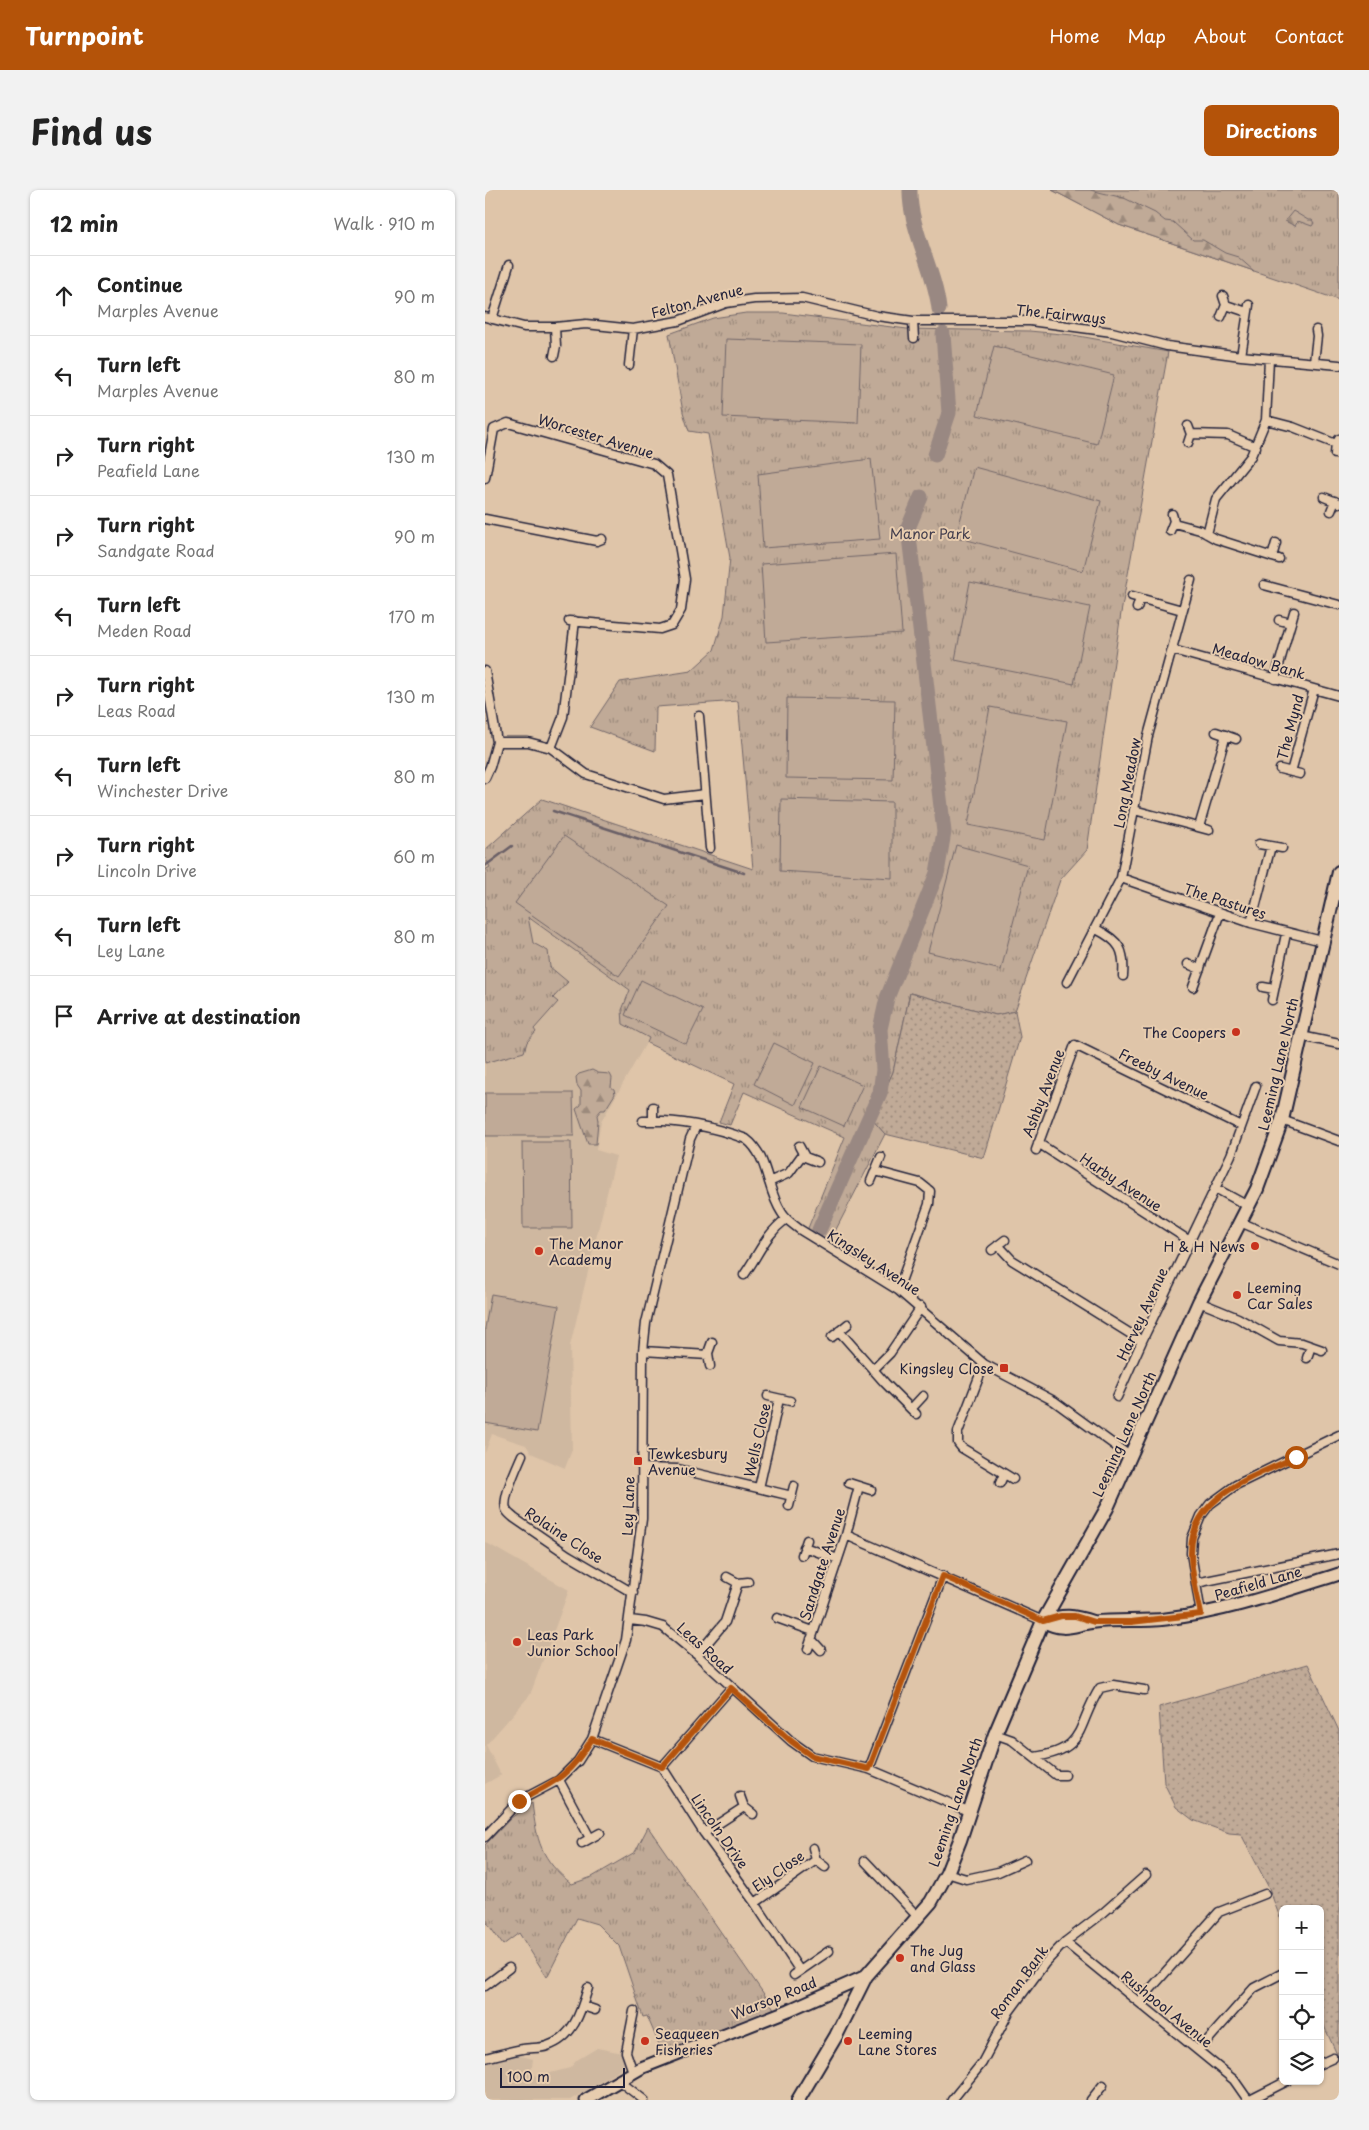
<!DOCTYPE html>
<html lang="en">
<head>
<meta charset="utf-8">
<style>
  :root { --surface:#fff; --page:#f2f2f2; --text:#222; --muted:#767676; --line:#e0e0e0; --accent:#b45309 }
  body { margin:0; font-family:"Playpen Sans",sans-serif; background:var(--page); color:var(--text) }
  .controls { position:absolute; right:15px; bottom:15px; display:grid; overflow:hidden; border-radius:8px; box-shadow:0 1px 4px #0004 }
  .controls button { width:45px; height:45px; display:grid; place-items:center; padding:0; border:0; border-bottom:1px solid var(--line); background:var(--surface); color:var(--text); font:25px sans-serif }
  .scale { position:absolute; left:15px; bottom:12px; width:125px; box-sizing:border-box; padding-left:5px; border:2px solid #22223b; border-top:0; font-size:14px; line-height:18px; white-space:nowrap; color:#22223b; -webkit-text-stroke:4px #e7ccae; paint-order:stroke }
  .stop { position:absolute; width:15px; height:15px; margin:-11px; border:4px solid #b45309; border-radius:50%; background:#fff }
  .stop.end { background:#b45309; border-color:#fff; box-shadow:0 1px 5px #0008 }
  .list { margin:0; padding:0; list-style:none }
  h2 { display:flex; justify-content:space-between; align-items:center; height:65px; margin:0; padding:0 20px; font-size:21px }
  h2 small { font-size:16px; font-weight:400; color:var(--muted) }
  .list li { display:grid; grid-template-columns:32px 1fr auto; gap:15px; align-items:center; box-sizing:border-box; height:80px; padding:0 20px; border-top:1px solid var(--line) }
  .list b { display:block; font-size:19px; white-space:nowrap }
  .list p { margin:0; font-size:16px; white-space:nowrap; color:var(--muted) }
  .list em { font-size:16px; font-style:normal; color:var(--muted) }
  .icon { flex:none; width:28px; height:28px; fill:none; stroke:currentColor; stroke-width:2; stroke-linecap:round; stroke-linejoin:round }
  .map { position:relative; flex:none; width:854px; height:1910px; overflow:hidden; border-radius:8px }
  header { display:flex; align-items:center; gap:30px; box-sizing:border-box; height:70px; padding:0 25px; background:var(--accent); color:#fff }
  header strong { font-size:24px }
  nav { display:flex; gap:28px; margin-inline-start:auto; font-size:18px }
  .intro { display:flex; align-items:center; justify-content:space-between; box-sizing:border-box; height:120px; padding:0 30px }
  h1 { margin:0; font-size:35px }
  .button { padding:12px 22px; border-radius:8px; background:var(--accent); color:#fff; font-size:18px; font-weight:700 }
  main { display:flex; gap:30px; padding:0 30px }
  aside { flex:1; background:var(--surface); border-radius:8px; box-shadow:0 1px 4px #0004 }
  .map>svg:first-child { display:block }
  .built { fill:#cfb8a0 }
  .grass { fill:url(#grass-tufts); stroke:#716669 }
  .forest { fill:url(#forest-firs); stroke:#716669 }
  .garden { fill:url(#garden-dots); stroke:#716669 }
  .pitch { fill:#c0aa97; stroke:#716669 }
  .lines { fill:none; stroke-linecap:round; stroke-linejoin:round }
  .stream { stroke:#695f66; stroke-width:2.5 }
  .river { stroke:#998882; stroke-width:15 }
  .minor-casing { stroke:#22223b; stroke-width:11 }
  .primary-casing { stroke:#22223b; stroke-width:15 }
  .trunk-casing { stroke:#22223b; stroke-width:16 }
  .minor { stroke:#e7ccae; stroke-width:8 }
  .primary { stroke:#e7ccae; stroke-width:11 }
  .trunk { stroke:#e7ccae; stroke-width:12 }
  .route { stroke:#b45309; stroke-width:6 }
  .poi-dot { fill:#c8321e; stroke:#e7ccae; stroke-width:2 }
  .labels { text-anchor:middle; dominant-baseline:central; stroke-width:4; stroke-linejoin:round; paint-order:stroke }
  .street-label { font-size:14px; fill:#22223b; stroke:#e7ccae }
  .park-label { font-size:14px; fill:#423d4d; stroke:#e7ccae }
  .poi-label { font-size:14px; fill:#22223b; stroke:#e7ccae; text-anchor:start }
</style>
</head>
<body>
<header>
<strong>Turnpoint</strong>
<nav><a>Home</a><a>Map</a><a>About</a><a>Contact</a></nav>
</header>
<div class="intro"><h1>Find us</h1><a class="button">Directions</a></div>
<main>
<aside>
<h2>12 min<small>Walk · 910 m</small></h2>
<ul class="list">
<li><svg class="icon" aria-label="ahead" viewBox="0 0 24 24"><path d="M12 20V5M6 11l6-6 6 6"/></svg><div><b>Continue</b><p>Marples Avenue</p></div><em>90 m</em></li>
<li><svg class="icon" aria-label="left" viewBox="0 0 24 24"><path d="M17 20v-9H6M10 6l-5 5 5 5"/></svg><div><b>Turn left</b><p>Marples Avenue</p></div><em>80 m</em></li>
<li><svg class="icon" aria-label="right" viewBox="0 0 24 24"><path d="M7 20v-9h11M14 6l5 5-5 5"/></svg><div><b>Turn right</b><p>Peafield Lane</p></div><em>130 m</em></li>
<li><svg class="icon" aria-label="right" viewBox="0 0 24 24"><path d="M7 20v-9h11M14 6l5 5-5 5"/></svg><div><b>Turn right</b><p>Sandgate Road</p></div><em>90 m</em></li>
<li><svg class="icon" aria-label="left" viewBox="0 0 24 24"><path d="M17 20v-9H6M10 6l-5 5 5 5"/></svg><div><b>Turn left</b><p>Meden Road</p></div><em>170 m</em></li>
<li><svg class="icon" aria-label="right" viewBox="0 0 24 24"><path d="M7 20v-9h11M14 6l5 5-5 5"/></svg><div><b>Turn right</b><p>Leas Road</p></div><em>130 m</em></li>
<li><svg class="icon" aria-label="left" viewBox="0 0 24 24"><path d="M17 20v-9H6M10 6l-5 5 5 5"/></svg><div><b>Turn left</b><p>Winchester Drive</p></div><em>80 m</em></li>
<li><svg class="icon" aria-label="right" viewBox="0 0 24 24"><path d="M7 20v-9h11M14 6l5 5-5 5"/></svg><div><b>Turn right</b><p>Lincoln Drive</p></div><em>60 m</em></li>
<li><svg class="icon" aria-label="left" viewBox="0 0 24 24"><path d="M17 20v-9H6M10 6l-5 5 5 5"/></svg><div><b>Turn left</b><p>Ley Lane</p></div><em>80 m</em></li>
<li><svg class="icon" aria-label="arrive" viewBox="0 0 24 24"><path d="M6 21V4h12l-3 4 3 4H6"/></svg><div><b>Arrive at destination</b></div></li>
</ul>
</aside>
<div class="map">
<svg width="854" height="1910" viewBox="0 0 854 1910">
  <defs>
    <pattern id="grass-tufts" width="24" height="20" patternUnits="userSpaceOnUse" patternTransform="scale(1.25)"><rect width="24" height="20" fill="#c0aa97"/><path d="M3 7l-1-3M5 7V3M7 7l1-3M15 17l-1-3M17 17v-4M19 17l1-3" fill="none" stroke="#9c8a7c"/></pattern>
    <pattern id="forest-firs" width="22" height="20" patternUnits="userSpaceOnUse" patternTransform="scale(1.25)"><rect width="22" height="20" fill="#c0aa97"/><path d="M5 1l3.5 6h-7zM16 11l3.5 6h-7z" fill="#9c8a7c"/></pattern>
    <pattern id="garden-dots" width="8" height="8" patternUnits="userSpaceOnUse" patternTransform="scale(1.25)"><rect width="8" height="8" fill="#c0aa97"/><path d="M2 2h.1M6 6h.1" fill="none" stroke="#9c8a7c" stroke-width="1.8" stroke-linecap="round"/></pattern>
  </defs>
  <rect width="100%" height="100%" fill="#dfc5a9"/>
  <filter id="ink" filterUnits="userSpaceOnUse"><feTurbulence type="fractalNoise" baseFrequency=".02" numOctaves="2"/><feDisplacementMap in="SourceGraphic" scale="10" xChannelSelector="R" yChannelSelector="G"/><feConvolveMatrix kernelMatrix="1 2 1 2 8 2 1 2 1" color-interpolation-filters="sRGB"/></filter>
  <g filter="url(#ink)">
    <path class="built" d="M0,667L28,716L145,800L137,820L164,848L116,932L111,960L131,966L85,1156L87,1260L80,1278L46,1263L41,1255L7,1244L0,1263Z
      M0,1352L84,1400L45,1505L1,1555L16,1585L0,1594Z
      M112,1858L138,1863L143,1875L85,1910H0V1872L33,1865L48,1869L46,1885L54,1886L85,1878L92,1870Z"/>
    <path class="grass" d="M567,0H854V110L634,35Z
      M261,123H298L422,139L544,141L588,145L683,162L636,423L602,660L575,690L530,821L511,825L425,803L408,882L387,929L400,944L342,1057L321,1043L360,947L259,902L245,935L234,932L249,894L162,853L164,848L138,834L137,820L145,800L43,727L48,753L63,761L65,777L83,792L68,808L73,812L49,839L51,842L42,852L39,862L0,873V680L5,677L0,667V660L57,609L268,679L253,511L171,517L170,561L105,537L135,492L206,481L229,460L239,426L245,368L223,244L204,241L198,222L184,144L228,128Z
      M47,1613C52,1651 55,1669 87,1694L107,1687L150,1662L163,1637L290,1820L177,1861L162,1826L158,1827L134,1756L112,1734L92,1728L62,1787L34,1743L18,1755L0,1730V1655L26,1628Z"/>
    <path class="forest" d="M567,0H605L639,8L670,23L680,31L688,32L708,50H718L740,63L753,67L769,81L634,35Z
      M808,21L823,30H827L829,33L827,36L813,31L810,36L800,31Z
      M107,880L113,883L125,884L127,888L126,897L129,899L130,904L120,920H116L112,925L113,931L111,954H103L91,919L96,915V901L92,895L91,887L94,884Z"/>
    <path class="garden" d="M425,803L511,825L530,821L535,847L499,968L400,944L387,929L408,882Z
      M823,1474L854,1541V1869L835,1827V1719H798V1736L784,1698L756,1644L744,1643L708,1630L691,1617L679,1593L674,1517Z"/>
    <path class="pitch" d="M241,149L376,154L373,233L238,227Z
      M509,156L629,185L612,254L492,225Z
      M386,269L395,349L278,358L273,284Z
      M489,277L616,311L598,381L471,347Z
      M411,364L417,443L281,452L276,374Z
      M485,392L605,417L589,494L470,470Z
      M302,508L410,510L408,590L301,588Z
      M505,517L582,531L560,650L483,635Z
      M296,609L407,612V688L295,681Z
      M79,646L184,716L134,786L30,713Z
      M471,655L543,675L516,780L443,762Z
      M156,790L218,820L201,854L140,825Z
      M289,853L330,873L310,915L269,894Z
      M336,876L378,895L359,936L317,917Z
      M0,903H88L89,946H0Z
      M37,952H86L87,1038H38Z
      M6,1104L74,1116L52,1242L0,1233V1138Z"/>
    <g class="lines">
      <path class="stream" d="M68,621L259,683
        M0,676L27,656"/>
      <path class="river" d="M425,0C424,38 450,80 454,119
        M450,265L464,223L458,144
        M334,1040L395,903L398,880L395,839L402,808L452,683L459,642L423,338L436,307"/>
      <defs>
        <path id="minor" d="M741,115L762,122
          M0,127L39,137H70L101,134L148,139L193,131L241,113L269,109L317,108L392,126L428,131H545L627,142L682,156L756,166L854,175
          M736,127L741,115L738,106
          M7,129L24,75
          M428,131L429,148
          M69,166L71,156L70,137
          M756,166L764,115
          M829,172L832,146L831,140
          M144,175L148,139
          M781,230L808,237L851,254
          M706,244L743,245L771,257
          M703,253L706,244L703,236
          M850,264L851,254L854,249
          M0,288L9,239L23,233L169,274L182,285L200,389L196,420L187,435L175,439L84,431
          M839,307L854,313
          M846,321L850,311
          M0,329L112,351L117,349
          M689,333L715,340L731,349L794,369
          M685,341L689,331L687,324
          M722,344L731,309L766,266L781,230L784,169
          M787,367L791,353
          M779,395L854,415
          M647,406L697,420
          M652,418L655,408
          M794,430L806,433
          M688,460L854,506
          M0,481L12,552L5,577L0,588
          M790,489L809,422
          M214,526L225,658
          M731,542L751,549
          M12,552H43L66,558L78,527L90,431
          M66,558L101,584L179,609L220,604
          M795,579L815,584
          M806,582L829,499
          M649,620L724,640
          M714,637L741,545
          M774,654L797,658
          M636,688L766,733L837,751
          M766,733L786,656
          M611,739C635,751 640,760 638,786
          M703,774L715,779
          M582,792L636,688L663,546L706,390
          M708,797L735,723
          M778,797L789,799
          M787,810L801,744
          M816,846L854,854
          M168,917V931
          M797,930L854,951
          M158,931C190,929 230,937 261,949C284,966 281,1000 297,1023C301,1030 308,1034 314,1039L413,1100L499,1174L569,1211L646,1267
          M553,953L705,1051
          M314,956L320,967L333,972
          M551,960L590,855L756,936
          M390,981L435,993L445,1001L444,1014L413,1100
          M386,991L396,967
          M284,992L304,983L317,965
          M730,998L763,1016
          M755,1032L854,1074
          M513,1055L527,1070L657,1151
          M507,1060L520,1050
          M259,1085C274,1064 280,1045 301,1029
          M714,1112L753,1128L794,1151L817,1153L837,1160
          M354,1141L400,1193L431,1224
          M347,1147L363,1134
          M158,1161L223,1165
          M822,1168L826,1156
          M499,1174L473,1242V1253L477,1258L528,1289
          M225,1176L223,1163L227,1152
          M388,1180L405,1163L436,1117
          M283,1206L305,1211
          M632,1207L657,1151L746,965L771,896
          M426,1219L438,1206
          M37,1265C32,1277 17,1308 21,1319C22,1323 26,1325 29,1328L83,1365L148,1403
          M157,1278L193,1279L307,1306
          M364,1293L386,1300
          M515,1293L519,1284
          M274,1298L294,1209
          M304,1316L309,1296
          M361,1345L558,1431
          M319,1357L353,1369
          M317,1365L322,1350
          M242,1387L253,1393L263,1392
          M711,1393L854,1364
          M716,1424L706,1363L707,1348L716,1326L725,1314L751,1295L854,1245
          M292,1428L328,1441
          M145,1430L161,1432L178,1437L212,1465L306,1551L327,1566L384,1579L483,1621
          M326,1449L336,1460
          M323,1459L361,1345L374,1296
          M212,1465L240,1432L253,1393
          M510,1544L527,1550L571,1585H580
          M107,1549L177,1577L219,1643L270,1713L315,1781
          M549,1567C603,1560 591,1535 615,1498L628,1495L659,1500
          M177,1577L246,1498
          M384,1579L458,1386
          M74,1590L105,1648
          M255,1606L259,1617L268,1624
          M219,1643L259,1617
          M0,1647L34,1611L74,1590L93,1571L107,1549L141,1450L157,1329L158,1161L161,1133L205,949L211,936
          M97,1653L115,1643
          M328,1658L331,1670L340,1677
          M380,1671L433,1727
          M462,1683L481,1689L513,1682L540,1670
          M270,1713L331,1670
          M580,1752L749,1890L763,1910
          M309,1785L344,1761
          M0,1796L24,1778
          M654,1812L734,1722L780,1704
          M98,1816L110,1820
          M714,1860L769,1798L798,1783
          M0,1868C13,1865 25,1861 38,1859C46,1857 54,1859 62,1856C88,1848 96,1822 103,1798
          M835,1874L848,1868
          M148,1882L141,1862L149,1821
          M133,1890L159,1910
          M467,1910L497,1873L524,1822L560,1773L580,1752L618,1723L661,1685
          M606,1910L618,1895
          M765,1910L802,1891"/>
        <path id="primary" d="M558,1431C579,1443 588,1435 609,1432C633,1429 657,1432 681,1429C741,1422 797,1402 854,1384
          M558,1431C579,1424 588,1425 609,1432
          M101,1910L156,1878L304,1820L381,1786"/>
        <path id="trunk" d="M313,1910L351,1846L381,1786L446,1712L462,1683L475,1650L510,1544L558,1431L622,1318L714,1112L772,999L797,930L854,682"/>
      </defs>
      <use href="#minor" class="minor-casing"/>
      <use href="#primary" class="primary-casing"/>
      <use href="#trunk" class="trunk-casing"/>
      <use href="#minor" class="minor"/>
      <use href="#primary" class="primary"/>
      <use href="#trunk" class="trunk"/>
    </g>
  </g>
  <g class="lines" filter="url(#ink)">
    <path class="route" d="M34,1611C71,1591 84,1586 107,1549L177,1577L246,1498L306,1551L327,1566L384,1579L458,1386L558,1431L576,1426H590L609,1432H646L716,1424C712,1404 706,1384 706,1364C705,1306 768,1287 811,1267"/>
  </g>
  <g class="poi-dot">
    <circle cx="751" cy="842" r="5"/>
    <circle cx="770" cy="1056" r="5"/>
    <circle cx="54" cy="1061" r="5"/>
    <circle cx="752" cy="1105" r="5"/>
    <rect x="514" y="1173" width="10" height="10" rx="2.5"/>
    <rect x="148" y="1266" width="10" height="10" rx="2.5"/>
    <circle cx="32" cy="1452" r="5"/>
    <circle cx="415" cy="1768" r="5"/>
    <circle cx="160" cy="1851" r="5"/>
    <circle cx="363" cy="1851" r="5"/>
  </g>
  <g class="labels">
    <g class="street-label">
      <text transform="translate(212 111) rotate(-15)">Felton Avenue</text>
      <text transform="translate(576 124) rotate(6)">The Fairways</text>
      <text transform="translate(111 246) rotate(17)">Worcester Avenue</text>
      <text transform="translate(774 471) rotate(16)">Meadow Bank</text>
      <text transform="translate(805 537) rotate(-75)">The Mynd</text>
      <text transform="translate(642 593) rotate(-79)">Long Meadow</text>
      <text transform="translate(740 711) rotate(18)">The Pastures</text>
      <text transform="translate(793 874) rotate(-77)">Leeming Lane North</text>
      <text transform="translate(679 884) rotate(26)">Freeby Avenue</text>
      <text transform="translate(558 903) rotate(-69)">Ashby Avenue</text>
      <text transform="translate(636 992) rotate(33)">Harby Avenue</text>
      <text transform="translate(389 1072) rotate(33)">Kingsley Avenue</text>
      <text transform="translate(657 1124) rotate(-65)">Harvey Avenue</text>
      <text transform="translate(639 1244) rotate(-66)">Leeming Lane North</text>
      <text transform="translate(272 1250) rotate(-77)">Wells Close</text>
      <text transform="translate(143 1316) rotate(-88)">Ley Lane</text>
      <text transform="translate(79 1345) rotate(33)">Rolaine Close</text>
      <text transform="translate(337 1374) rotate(-72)">Sandgate Avenue</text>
      <text transform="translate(773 1393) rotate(-16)">Peafield Lane</text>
      <text transform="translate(220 1458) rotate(42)">Leas Road</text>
      <text transform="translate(470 1612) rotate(-71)">Leeming Lane North</text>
      <text transform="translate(235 1641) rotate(55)">Lincoln Drive</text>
      <text transform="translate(293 1681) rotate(-35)">Ely Close</text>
      <text transform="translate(534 1792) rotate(-54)">Roman Bank</text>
      <text transform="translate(289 1808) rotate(-22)">Warsop Road</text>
      <text transform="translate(682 1819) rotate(39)">Rushpool Avenue</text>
    </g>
    <g class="park-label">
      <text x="445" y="343">Manor Park</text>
    </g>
    <g class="poi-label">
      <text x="741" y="842" text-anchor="end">The Coopers</text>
      <text x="64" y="1053">The Manor<tspan x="64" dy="16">Academy</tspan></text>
      <text x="760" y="1056" text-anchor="end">H &amp; H News</text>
      <text x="762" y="1097">Leeming<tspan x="762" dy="16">Car Sales</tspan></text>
      <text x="509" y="1178" text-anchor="end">Kingsley Close</text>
      <text x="163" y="1263">Tewkesbury<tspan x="163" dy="16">Avenue</tspan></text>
      <text x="42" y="1444">Leas Park<tspan x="42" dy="16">Junior School</tspan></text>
      <text x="425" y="1760">The Jug<tspan x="425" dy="16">and Glass</tspan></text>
      <text x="170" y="1843">Seaqueen<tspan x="170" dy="16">Fisheries</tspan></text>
      <text x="373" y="1843">Leeming<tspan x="373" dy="16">Lane Stores</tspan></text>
    </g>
  </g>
</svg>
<div class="controls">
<button>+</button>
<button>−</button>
<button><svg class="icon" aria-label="locate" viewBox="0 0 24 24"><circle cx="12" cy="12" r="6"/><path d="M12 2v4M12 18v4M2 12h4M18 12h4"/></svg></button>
<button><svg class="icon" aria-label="layers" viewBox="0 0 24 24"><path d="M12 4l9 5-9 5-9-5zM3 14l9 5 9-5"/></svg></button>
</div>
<div class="scale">100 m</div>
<div class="stop" style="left:811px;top:1267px"></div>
<div class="stop end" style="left:34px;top:1611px"></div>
</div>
</main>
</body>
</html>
